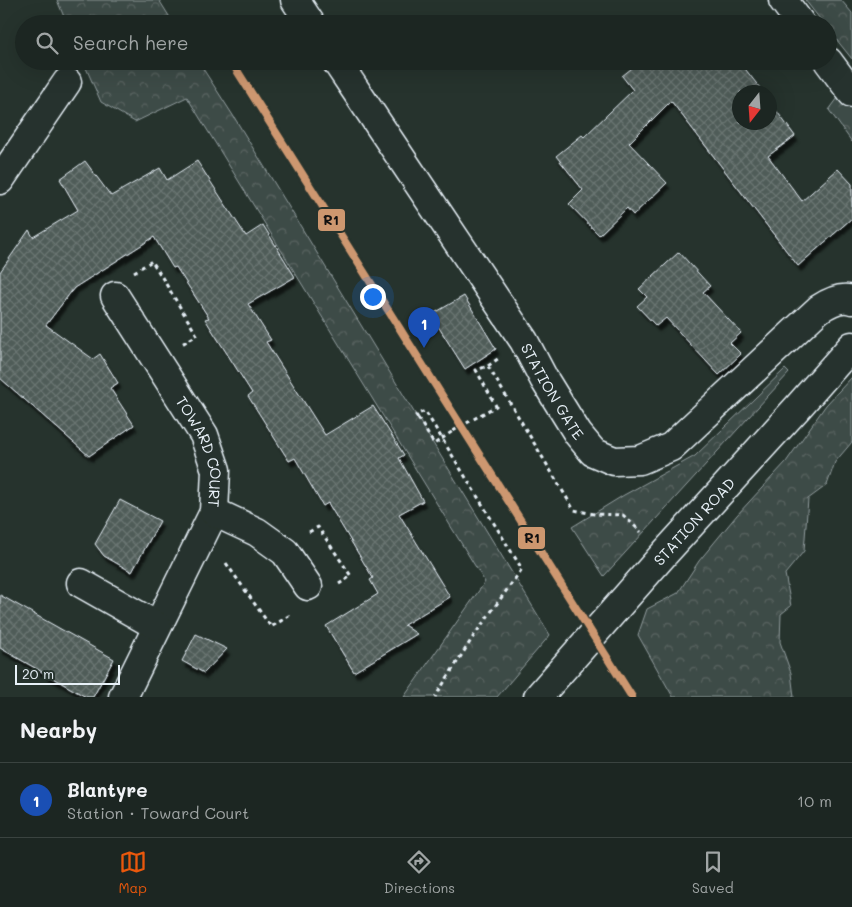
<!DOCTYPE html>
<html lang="en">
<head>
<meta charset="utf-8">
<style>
  :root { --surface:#1c2622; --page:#252e2a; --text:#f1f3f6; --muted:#a0a5a5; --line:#3a4340; --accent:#ea580c }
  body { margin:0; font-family:Mali,sans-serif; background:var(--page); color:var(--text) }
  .compass { position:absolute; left:732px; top:85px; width:45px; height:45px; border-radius:50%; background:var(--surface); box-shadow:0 5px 20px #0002; rotate:197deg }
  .scale { position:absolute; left:15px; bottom:12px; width:105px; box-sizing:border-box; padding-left:5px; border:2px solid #e8f1f8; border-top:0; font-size:14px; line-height:18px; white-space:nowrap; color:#e8f1f8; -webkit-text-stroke:4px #26332d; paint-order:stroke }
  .you { position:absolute; left:372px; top:296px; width:18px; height:18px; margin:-12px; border:4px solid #fff; border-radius:50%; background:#1a73e8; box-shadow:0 0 0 8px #1a73e833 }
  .badge { display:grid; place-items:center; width:32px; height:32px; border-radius:50%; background:var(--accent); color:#fff; font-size:16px; font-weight:700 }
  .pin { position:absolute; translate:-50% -41px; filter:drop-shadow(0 1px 2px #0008) }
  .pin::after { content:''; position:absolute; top:26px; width:18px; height:15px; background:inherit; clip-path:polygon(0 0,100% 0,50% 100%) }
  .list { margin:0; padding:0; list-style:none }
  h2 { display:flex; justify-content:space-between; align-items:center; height:65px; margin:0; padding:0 20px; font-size:21px }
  h2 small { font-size:16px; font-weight:400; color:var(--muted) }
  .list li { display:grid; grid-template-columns:32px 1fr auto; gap:15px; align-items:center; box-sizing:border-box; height:75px; padding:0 20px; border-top:1px solid var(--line) }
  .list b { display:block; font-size:19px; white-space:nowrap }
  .list p { margin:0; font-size:16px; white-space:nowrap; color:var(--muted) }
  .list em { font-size:16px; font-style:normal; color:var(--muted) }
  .icon { flex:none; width:28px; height:28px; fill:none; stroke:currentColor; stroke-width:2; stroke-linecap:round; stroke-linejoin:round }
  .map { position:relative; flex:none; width:852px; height:697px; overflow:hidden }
  .search { position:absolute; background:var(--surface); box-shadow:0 5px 20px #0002; left:15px; right:15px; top:15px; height:55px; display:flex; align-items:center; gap:12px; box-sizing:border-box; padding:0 18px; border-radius:28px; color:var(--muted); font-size:19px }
  .sheet { height:140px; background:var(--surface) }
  nav { display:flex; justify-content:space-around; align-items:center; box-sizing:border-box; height:70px; border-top:1px solid var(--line); background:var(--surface); font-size:14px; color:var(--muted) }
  nav a { display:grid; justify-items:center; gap:2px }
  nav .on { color:var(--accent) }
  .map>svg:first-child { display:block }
  .forest { fill:url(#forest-crowns); stroke:#939ea0 }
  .building { fill:url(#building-cross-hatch); stroke:#e8f1f8; filter:url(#shadow) }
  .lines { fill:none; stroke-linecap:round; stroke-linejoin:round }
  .minor-casing { stroke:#e8f1f8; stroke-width:31 }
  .path { stroke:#e8f1f8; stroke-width:3; stroke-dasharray:4 4; stroke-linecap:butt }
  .minor { stroke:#26332d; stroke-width:28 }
  .path-bridge { stroke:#e8f1f8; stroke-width:3; stroke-dasharray:4 4; stroke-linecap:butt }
  .rail-1-casing { stroke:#26332d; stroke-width:11 }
  .rail-1 { stroke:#cd976f; stroke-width:8 }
  .labels { text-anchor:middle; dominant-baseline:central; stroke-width:5; stroke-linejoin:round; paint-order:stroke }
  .street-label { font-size:15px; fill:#e8f1f8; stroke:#26332d }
  .line-badge { stroke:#26332d; stroke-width:2 }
  .pale-badge-label { font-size:14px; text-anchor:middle; font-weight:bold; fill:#111 }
</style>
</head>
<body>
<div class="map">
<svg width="852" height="697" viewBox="0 0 852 697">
  <defs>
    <pattern id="forest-crowns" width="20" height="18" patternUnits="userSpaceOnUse" patternTransform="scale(1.25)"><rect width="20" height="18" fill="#3e4b47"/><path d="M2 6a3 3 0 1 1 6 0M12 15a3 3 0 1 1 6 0" fill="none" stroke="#5a6562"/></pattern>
    <pattern id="building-cross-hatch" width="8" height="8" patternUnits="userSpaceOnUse" patternTransform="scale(1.25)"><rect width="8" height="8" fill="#505c59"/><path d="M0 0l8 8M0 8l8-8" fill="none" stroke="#697472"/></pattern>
    <filter id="shadow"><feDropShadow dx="3" dy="5.5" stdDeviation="1" flood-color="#0009"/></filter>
  </defs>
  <rect width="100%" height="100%" fill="#26332d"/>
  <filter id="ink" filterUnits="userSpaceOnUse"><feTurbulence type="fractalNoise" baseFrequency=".02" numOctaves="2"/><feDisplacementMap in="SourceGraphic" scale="10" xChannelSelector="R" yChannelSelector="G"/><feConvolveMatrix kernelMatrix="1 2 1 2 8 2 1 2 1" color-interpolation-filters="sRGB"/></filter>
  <g filter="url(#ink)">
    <path class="forest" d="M57,0H159L174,24H67Z
      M805,0H841L852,13V59L828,29V24H824Z
      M83,61H198L234,117L550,635L497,697H404L485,582L187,97L135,122L101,102Z
      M852,79V142L829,110Z
      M785,369L789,373L604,576L572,527L624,495L695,456Z
      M852,377V442L835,462L827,485L808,499L804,551L785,574L791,606L781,614L780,642L791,673L794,697H673L638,635L647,609L678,593L699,561L737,515L786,462L826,405Z"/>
    <path class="building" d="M641,61H739L763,92H740V122H770V102L795,136L768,156L802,201L838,169L852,184V218L798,266L671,101L629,143L667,183L633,215L627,208L599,235L569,204L583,190L556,156L582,135L584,137L633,90L622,76Z
      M85,161L111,196L160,168L167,180L197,161L246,236L263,225L295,277L248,304L271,340L266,342L325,435L373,406L404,455L399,458L423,501L399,514L450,597L404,625L417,634L354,672L326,626L378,594L370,580L373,578L328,503L323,506L295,458L289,461L248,396L252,393L205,319L209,318L176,267L173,268L154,237L74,288L46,325L93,359L100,354L118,383L110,388L134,425L89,456L0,378V272L29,230L33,237L78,210L60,179Z
      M679,252L710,286L703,292L741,333L730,343L741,354L719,375L666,318L656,326L637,306L647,297L639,289Z
      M464,296L496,349L465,369L431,315Z
      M120,500L160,521L132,572L104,556L95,544Z
      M0,595L114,659L93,697H86L0,648Z
      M196,634L227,649L204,673L182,661Z"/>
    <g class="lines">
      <defs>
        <g id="minor">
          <path d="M295,0L311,24"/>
          <path d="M783,0L801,24"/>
          <path id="s1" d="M336,61L524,341L544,379L578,434L593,452L614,461L640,460L671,447L819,309C828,303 841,296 852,300"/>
          <path d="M828,61L852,93"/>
          <path d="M0,180L67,82"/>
          <path id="s2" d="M115,296L204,435L216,470L214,512L123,697"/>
          <path d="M214,512L257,532L285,552L308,586"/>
          <path d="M81,583L157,626"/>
          <path id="s3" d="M538,697L664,554L798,407L852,346"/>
        </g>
      </defs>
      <use href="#minor" class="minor-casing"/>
      <path class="path" d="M134,272L152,261L197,335L182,344
        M488,366L499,358
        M418,418L416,415L425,411L522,569L475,634L435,697
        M453,431L496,406L476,370L488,366L574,510L594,514L623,515L641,532
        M309,532L318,527L351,576L339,584
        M226,563L271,627L292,614"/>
      <use href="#minor" class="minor"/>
      <path class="path-bridge" d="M418,418L434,444L453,431"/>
      <defs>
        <path id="rail-1" d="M231,61L632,697"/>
      </defs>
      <use href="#rail-1" class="rail-1-casing"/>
      <use href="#rail-1" class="rail-1"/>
    </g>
  </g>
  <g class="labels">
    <g class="street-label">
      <text stroke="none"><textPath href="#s1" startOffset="395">STATION GATE</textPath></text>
      <text stroke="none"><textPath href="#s2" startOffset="180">TOWARD COURT</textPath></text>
      <text stroke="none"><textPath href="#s3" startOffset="235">STATION ROAD</textPath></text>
    </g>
  </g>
  <g class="line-badge">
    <rect x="317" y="208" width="29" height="24" rx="5" fill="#cd976f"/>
    <rect x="517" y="526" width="29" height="24" rx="5" fill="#cd976f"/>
  </g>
  <g class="pale-badge-label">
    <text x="331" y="225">R1</text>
    <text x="532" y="543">R1</text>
  </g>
</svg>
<svg class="compass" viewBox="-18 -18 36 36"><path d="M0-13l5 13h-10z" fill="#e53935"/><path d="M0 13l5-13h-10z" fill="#a0a5a5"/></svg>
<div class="scale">20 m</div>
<div class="you"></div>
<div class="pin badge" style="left:424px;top:348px;background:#1a4fb4">1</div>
<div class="search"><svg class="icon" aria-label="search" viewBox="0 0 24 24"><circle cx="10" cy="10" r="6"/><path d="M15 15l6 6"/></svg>Search here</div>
</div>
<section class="sheet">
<h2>Nearby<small></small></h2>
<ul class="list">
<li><span class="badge" style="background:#1a4fb4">1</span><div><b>Blantyre</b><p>Station · Toward Court</p></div><em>10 m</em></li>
</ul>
</section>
<nav>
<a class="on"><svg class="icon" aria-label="map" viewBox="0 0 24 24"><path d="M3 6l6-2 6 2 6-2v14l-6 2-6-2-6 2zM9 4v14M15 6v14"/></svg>Map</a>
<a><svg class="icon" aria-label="directions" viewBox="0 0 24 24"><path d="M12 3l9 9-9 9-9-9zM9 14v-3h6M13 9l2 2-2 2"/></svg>Directions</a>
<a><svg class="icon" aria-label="saved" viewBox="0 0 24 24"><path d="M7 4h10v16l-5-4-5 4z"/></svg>Saved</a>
</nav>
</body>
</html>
